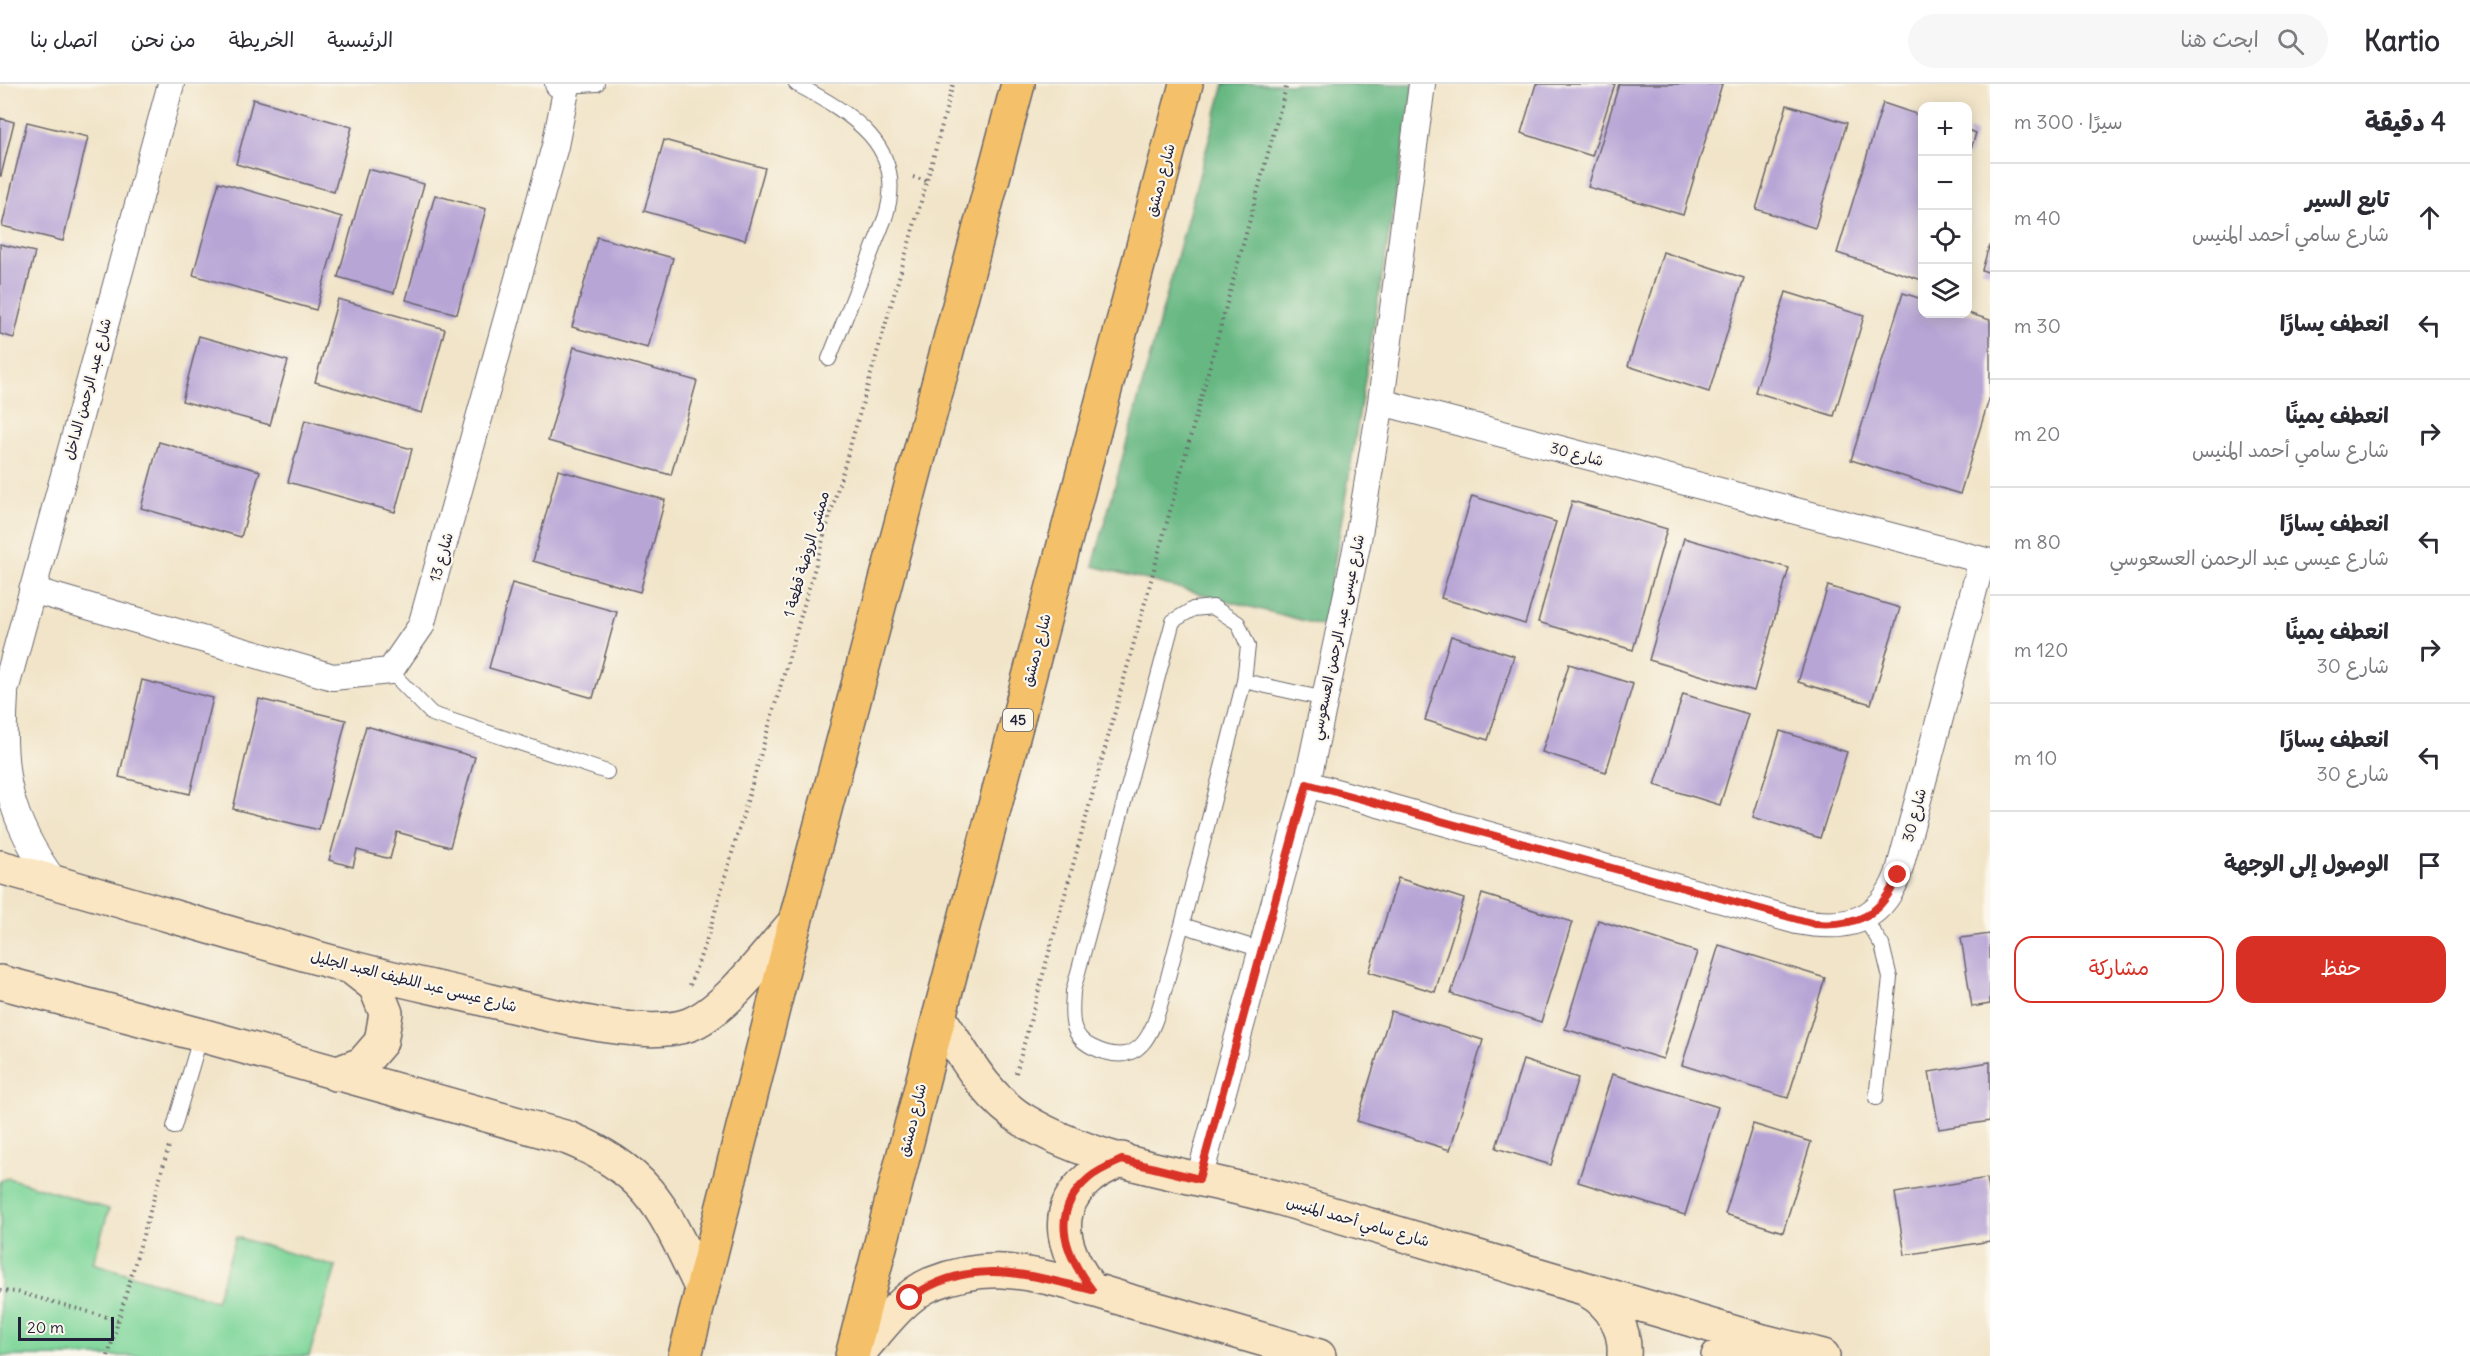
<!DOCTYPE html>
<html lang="ar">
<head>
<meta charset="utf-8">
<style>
  :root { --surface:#fff; --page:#f7f7f7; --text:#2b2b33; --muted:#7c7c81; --line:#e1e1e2; --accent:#d93025 }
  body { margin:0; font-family:Delius,"Playpen Sans Arabic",sans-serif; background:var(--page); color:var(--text); direction:rtl }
  .controls { position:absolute; right:18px; top:18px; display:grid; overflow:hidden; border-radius:12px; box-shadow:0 3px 15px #0003 }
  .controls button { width:54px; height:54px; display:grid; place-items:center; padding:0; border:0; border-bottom:2px solid var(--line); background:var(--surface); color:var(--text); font:30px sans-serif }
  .scale { position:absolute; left:18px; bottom:15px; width:96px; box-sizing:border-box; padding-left:6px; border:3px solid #22223b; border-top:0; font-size:16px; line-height:21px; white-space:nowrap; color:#22223b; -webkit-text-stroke:4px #fbf7ec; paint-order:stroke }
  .stop { position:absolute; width:18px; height:18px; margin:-14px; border:4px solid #d93025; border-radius:50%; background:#fff }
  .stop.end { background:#d93025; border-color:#fff; box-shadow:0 2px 6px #0008 }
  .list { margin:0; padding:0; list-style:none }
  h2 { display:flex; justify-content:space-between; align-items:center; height:78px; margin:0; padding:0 24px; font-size:26px }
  h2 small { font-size:20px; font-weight:400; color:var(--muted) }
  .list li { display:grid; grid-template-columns:39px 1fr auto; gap:18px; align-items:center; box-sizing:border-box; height:108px; padding:0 24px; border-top:2px solid var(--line) }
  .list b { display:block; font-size:22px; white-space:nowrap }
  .list p { margin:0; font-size:20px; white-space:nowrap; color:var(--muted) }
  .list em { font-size:20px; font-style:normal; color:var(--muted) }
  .actions { display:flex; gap:12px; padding:18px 24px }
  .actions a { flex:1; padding:14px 0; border:2px solid var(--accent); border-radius:18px; text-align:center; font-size:21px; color:var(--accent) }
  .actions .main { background:var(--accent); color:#fff }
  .icon { flex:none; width:33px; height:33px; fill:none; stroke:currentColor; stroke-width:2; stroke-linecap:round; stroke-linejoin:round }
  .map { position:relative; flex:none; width:1990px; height:1272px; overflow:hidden; direction:ltr }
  header { display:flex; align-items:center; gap:36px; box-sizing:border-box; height:84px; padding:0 30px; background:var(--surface); border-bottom:2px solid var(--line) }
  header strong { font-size:28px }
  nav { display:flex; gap:33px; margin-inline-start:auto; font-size:21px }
  .search { width:420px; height:54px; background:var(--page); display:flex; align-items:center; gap:15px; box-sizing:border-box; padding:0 21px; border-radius:33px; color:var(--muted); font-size:22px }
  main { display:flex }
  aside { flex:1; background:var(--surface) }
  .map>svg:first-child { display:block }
  .green { fill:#7ed69a; stroke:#507c6a; stroke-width:1.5 }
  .forest { fill:#66b782; stroke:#446c5e; stroke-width:1.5 }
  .building { fill:#b7a5d6 }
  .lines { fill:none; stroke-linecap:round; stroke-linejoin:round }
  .lane-casing { stroke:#6a666c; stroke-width:16 }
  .street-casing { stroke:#6a666c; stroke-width:28 }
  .secondary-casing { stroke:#6a666c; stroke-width:36 }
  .primary-casing { stroke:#6a666c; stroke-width:36 }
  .path { stroke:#6a666c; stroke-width:4; stroke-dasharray:1.5 4.5; stroke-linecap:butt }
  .lane { stroke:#fff; stroke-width:14 }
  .street { stroke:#fff; stroke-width:26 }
  .secondary { stroke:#fbe6c3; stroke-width:33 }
  .primary { stroke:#f4c16a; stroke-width:33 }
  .route { stroke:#d93025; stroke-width:8 }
  .labels { text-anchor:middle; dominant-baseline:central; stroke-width:4.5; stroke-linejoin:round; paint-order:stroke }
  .shield { fill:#fbf7ec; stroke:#636270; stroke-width:1.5 }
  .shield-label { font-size:14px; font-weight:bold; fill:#22223b }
  .street-label { font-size:15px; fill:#22223b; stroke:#fbf7ec }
</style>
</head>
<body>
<header>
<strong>Kartio</strong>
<div class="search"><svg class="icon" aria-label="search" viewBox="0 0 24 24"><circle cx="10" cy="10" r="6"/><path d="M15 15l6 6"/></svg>ابحث هنا</div>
<nav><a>الرئيسية</a><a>الخريطة</a><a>من نحن</a><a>اتصل بنا</a></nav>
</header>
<main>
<aside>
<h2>4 دقيقة<small>سيرًا · 300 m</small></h2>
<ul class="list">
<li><svg class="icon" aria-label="ahead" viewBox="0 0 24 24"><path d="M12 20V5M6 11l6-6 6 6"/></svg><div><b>تابع السير</b><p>شارع سامي أحمد المنيس</p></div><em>40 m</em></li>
<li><svg class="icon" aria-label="left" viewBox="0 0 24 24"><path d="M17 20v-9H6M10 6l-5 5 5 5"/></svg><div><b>انعطف يسارًا</b></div><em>30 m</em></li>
<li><svg class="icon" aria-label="right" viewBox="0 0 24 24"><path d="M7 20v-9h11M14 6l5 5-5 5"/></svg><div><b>انعطف يمينًا</b><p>شارع سامي أحمد المنيس</p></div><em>20 m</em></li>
<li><svg class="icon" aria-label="left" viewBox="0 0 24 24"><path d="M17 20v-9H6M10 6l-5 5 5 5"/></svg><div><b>انعطف يسارًا</b><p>شارع عيسى عبد الرحمن العسعوسي</p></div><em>80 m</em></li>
<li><svg class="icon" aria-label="right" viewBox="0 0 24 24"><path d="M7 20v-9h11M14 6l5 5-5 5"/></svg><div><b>انعطف يمينًا</b><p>شارع 30</p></div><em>120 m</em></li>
<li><svg class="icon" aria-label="left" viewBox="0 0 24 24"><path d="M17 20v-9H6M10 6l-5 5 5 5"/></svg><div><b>انعطف يسارًا</b><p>شارع 30</p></div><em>10 m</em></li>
<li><svg class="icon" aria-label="arrive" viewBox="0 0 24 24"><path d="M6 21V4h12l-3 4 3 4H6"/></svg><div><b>الوصول إلى الوجهة</b></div></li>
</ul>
<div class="actions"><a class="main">حفظ</a><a>مشاركة</a></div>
</aside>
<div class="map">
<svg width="1990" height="1272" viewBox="0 0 1990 1272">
  <rect width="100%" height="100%" fill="#fbf7ec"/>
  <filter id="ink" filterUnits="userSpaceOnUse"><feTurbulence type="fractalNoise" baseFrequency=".0167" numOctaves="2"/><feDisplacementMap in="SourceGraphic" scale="12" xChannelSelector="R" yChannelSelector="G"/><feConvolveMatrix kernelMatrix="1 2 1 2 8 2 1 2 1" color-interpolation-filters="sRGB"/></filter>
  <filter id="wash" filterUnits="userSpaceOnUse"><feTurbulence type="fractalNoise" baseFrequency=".008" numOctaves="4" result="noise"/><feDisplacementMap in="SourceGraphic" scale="24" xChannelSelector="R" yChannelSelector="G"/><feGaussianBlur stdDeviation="1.35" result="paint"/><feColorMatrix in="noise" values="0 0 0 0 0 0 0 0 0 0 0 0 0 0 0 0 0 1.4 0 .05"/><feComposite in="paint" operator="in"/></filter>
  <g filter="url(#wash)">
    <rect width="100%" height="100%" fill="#f1e4c8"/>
    <path class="green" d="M8,1094L109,1125L93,1179L216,1217L236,1153L336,1183L309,1272H0V1097Z"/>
    <path class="forest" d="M1224,0H1414L1324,542L1093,482Z"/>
    <g id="blocks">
      <path class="building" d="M1536,0H1615L1592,72L1521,49Z
        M1619,0H1722L1683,131L1588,103Z
        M253,15L352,43L334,108L236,80Z
        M1883,19L1922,32V196L1837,169Z
        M1787,21L1847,39L1815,144L1756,125Z
        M0,34L14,38L1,92H0Z
        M27,38L88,53L63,157L2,142Z
        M1968,46L1976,49L1968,75Z
        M664,56L765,84L745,156L644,127Z
        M368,85L424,100L394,209L338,193Z
        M219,98L342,133L316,226L193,191Z
        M435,111L486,125L457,230L406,216Z
        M597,153L673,174L648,264L572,243Z
        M0,160L35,168L14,254L0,250Z
        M1989,162H1990V189L1982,186Z
        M1663,168L1744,194L1709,308L1628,282Z
        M1786,208L1864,232L1834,332L1755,308Z
        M1903,209L1922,215V230L1968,229L1990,236V312L1960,410L1851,376Z
        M338,215L445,245L422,329L315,298Z
        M199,252L288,277L270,341L182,317Z
        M574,263L697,297L671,391L548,357Z
        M305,336L412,365L395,428L288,398Z
        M159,358L260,387L241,453L141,424Z
        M558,386L665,416L640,508L533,477Z
        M1472,412L1556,438L1525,540L1441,514Z
        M1572,417L1667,445L1633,566L1538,538Z
        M1684,454L1789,484L1754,607L1649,576Z
        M512,499L617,528L593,614L489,584Z
        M1828,502L1900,524L1871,620L1798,598Z
        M1451,552L1514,572L1488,656L1425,636Z
        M1569,580L1633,600L1606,688L1542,668Z
        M142,596L213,614L190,710L119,693Z
        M1683,610L1748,630L1720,721L1655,701Z
        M259,615L346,636L319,746L233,725Z
        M366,642L475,673L450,763L397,748L390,775L357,766L353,783L329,776Z
        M1780,647L1847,668L1820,754L1753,733Z
        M1398,794L1464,815L1435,908L1369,888Z
        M1482,810L1572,838L1541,938L1451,910Z
        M1598,836L1697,868L1663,975L1565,945Z
        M1990,850V920L1972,923L1961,854Z
        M1719,861L1825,894L1788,1014L1682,981Z
        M1391,927L1483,956L1450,1066L1357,1037Z
        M1523,976L1578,994L1551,1081L1496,1064Z
        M1990,978V1037L1939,1045L1929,988Z
        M1612,990L1718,1023L1685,1131L1578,1098Z
        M1753,1040L1811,1058L1783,1148L1725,1130Z
        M1987,1094L1990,1113V1157L1905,1171L1895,1109Z"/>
    </g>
  </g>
  <g filter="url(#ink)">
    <use href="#blocks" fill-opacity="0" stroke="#6a666c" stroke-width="1.5"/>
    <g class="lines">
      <defs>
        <path id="lane" d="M796,0C851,29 909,63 885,134L829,275
          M567,2L597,0
          M390,587L432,630L607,688
          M1244,597L1325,615
          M1864,834L1882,861L1890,894L1876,1014
          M1182,841C1176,862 1171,883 1165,904C1154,942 1145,989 1092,963C1068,951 1072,930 1073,907L1173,537L1193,525L1213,523L1238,539L1248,562L1244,597L1182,841L1262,866
          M174,1043L201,951"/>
        <path id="street" d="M1381,318L1990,478
          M32,506L333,593L390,587L421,542L555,62L567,2L558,0
          M5,611C0,688 8,735 55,798
          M0,625L171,0
          M1307,700L1797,837C1845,846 1879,840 1898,791L1982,476
          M1199,1095L1307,700L1358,456L1381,318L1422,0"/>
        <path id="secondary" d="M0,783C117,815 233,851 350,883C396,896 444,905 491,917C540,928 641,957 688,941C725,928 769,867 795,838
          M0,898L201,951L568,1054C652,1088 665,1129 702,1205
          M939,933C964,971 985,1013 1025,1037C1102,1083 1197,1091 1282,1115C1443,1161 1603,1209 1763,1257L1823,1272
          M335,990L362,980L381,958L386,929L375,902L352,884
          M1092,1206C1065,1170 1048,1128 1089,1094C1098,1086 1111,1081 1122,1075
          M1588,1207C1612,1220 1626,1245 1624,1272
          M856,1272C878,1248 901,1213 931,1200C954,1191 979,1186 1003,1187C1047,1190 1093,1206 1136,1219C1197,1236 1258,1254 1319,1272
          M1718,1272C1731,1261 1746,1259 1763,1257"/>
        <path id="primary" d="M685,1272L795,838L1018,0
          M852,1272L939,933L1186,0"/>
      </defs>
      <use href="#lane" class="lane-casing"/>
      <use href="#street" class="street-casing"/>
      <use href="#secondary" class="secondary-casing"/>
      <use href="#primary" class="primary-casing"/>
      <path class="path" d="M913,93L927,97
        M690,901L708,852L927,97L953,0
        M1016,989L1287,0
        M0,1207L17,1208L118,1236
        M108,1272L169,1062"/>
      <use href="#lane" class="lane"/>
      <use href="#street" class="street"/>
      <use href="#secondary" class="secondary"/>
      <use href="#primary" class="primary"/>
    </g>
  </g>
  <g class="lines" filter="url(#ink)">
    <path class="route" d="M910,1214C970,1172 1026,1190 1092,1206C1065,1170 1048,1129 1089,1094C1098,1086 1111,1081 1122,1076L1199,1095L1307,700L1815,840C1857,843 1882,831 1898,791"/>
  </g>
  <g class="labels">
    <rect class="shield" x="1003" y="625" width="30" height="22" rx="4.5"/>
    <g class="shield-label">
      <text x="1018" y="636">45</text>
    </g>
    <g class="street-label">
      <text transform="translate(1160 96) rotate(-75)">شارع دمشق</text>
      <text transform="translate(87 305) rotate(-75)">شارع عبد الرحمن الداخل</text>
      <text transform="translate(1577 370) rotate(15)">شارع 30</text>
      <text transform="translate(806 470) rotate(-74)">ممشى الروضة قطعة 1</text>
      <text transform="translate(441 473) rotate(-74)">شارع 13</text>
      <text transform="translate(1337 553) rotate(-78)">شارع عيسى عبد الرحمن العسعوسي</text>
      <text transform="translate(1036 566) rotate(-75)">شارع دمشق</text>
      <text transform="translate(1914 731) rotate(-75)">شارع 30</text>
      <text transform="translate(414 897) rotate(14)">شارع عيسى عبد اللطيف العبد الجليل</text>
      <text transform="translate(912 1036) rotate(-76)">شارع دمشق</text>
      <text transform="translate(1358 1137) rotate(16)">شارع سامي أحمد المنيس</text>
    </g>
  </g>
</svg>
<div class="controls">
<button>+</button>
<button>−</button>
<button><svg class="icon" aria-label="locate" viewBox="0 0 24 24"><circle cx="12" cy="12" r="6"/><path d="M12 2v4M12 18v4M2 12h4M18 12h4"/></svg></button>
<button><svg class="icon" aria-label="layers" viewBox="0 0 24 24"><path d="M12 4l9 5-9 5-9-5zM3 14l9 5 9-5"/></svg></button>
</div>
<div class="scale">20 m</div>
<div class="stop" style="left:910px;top:1214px"></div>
<div class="stop end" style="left:1898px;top:791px"></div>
</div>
</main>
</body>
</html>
